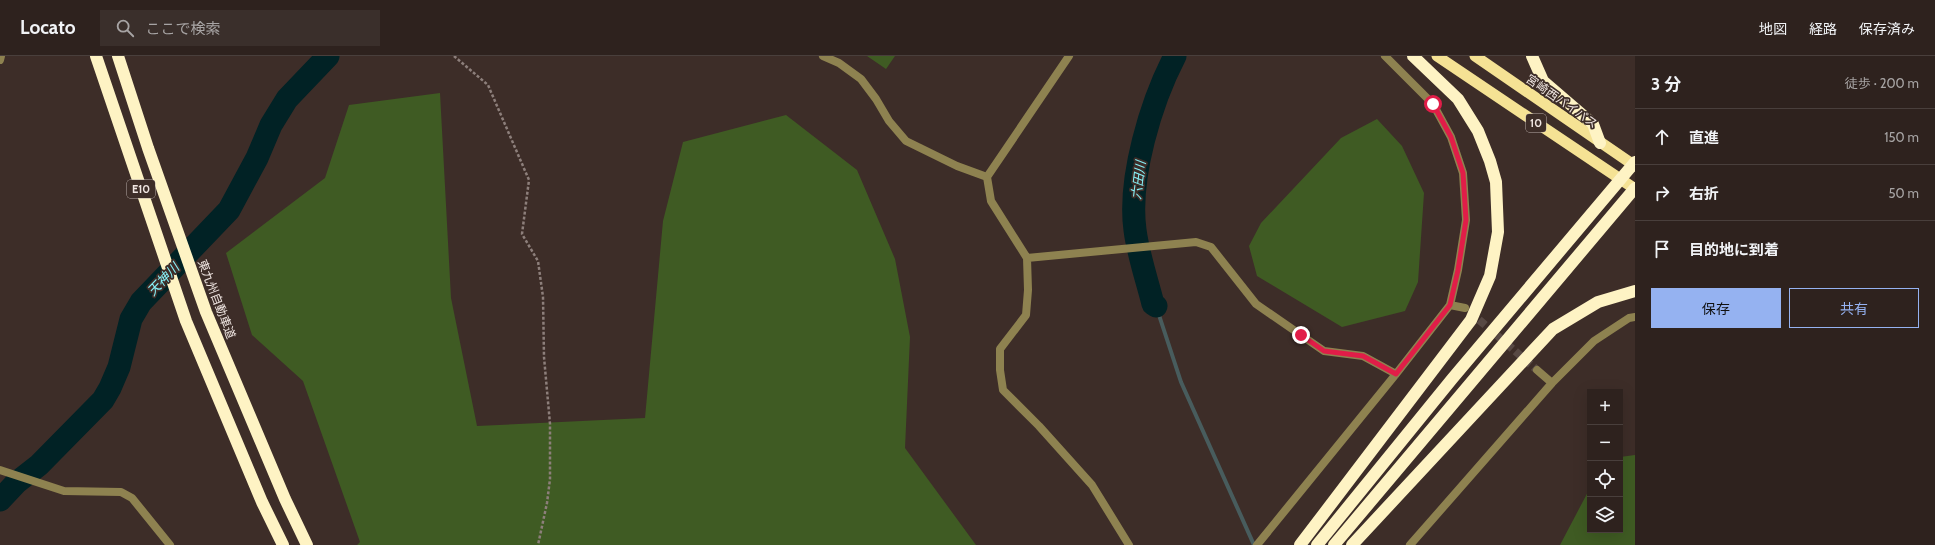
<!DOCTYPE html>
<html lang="ja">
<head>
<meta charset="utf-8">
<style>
  :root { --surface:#2e221e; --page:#3a2f2b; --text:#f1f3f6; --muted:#a7a4a4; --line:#493f3c; --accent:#95b2f1 }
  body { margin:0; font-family:Cabin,"Noto Sans JP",sans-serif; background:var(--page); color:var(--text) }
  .controls { position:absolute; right:12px; bottom:12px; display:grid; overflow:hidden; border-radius:0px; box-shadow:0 4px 16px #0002 }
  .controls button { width:36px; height:36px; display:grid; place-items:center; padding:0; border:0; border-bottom:1px solid var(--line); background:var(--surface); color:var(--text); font:20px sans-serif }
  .stop { position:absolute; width:12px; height:12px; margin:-9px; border:3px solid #e11d48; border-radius:50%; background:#fff }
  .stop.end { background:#e11d48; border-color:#fff; box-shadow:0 1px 4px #0008 }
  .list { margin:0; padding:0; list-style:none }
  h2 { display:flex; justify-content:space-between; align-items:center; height:52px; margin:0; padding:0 16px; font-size:17px }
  h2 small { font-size:13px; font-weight:400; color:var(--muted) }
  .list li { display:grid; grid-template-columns:26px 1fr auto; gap:12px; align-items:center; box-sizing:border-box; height:56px; padding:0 16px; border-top:1px solid var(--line) }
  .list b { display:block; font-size:15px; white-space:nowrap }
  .list em { font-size:13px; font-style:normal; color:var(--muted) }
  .actions { display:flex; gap:8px; padding:12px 16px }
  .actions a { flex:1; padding:9px 0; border:1px solid var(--accent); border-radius:0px; text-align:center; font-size:14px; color:var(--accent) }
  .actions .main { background:var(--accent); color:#111 }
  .icon { flex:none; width:22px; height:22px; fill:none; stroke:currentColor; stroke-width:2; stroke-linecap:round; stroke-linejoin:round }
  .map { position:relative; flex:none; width:1635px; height:489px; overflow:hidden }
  header { display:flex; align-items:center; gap:24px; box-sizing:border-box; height:56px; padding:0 20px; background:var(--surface); border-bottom:1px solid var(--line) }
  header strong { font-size:19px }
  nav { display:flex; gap:22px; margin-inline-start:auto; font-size:14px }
  .search { width:280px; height:36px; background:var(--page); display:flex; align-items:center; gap:10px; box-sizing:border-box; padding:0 14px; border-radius:0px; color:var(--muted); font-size:15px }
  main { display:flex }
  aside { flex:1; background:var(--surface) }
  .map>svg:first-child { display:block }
  .green { fill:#3f5b23 }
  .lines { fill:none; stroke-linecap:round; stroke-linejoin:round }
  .stream { stroke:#485c5d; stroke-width:4 }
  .river { stroke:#012225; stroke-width:23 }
  .minor-tunnel { stroke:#584944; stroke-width:8; stroke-dasharray:8 4; stroke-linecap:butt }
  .path { stroke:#8d7f7b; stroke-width:2.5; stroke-dasharray:3 2; stroke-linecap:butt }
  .minor { stroke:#8e8250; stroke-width:8 }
  .trunk { stroke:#f5e294; stroke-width:11 }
  .motorway { stroke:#fef3c4; stroke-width:12 }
  .route { stroke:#e11d48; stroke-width:5 }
  .labels { text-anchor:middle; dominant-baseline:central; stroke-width:3.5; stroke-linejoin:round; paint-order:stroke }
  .shield { fill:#3d2d28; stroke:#baaeaa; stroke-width:1 }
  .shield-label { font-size:11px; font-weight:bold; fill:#efe5e1 }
  .street-label { font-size:12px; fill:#efe5e1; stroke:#3d2d28 }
  .water-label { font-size:13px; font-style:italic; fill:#87f3fa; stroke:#3d2d28 }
</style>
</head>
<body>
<header>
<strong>Locato</strong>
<div class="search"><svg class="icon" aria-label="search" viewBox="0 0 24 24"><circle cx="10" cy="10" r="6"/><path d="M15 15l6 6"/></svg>ここで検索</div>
<nav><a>地図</a><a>経路</a><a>保存済み</a></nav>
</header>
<main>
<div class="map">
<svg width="1635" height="489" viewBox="0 0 1635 489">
  <rect width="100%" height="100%" fill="#3d2d28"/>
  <path class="green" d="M867,0H895L886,13Z
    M440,37L451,242L477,370L645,362L663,165L683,86L786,59L857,114L895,203L910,281L905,392L976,489H357L360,486L303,325L252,279L226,197L325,122L349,49Z
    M1377,63L1402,90L1424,137L1418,226L1405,255L1342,271L1257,220L1249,190L1261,167L1341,82Z
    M1635,399V489H1560L1590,432V474H1620V401Z"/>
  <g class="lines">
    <path class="stream" d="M1156,250L1181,326L1254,489"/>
    <path class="river" d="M1156,250L1153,248C1147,224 1138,198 1135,174C1128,122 1151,46 1175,0
      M0,444L16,427L39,409L103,344L110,332L119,311L131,263L141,246L229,154L257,102L271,69L287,43L328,0"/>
    <path class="minor-tunnel" d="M1470,256L1537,314"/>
    <path class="path" d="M454,0L488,29L529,124L522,178L538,205L543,241L544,301L550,368V423L547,447L538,489"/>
    <path class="minor" d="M823,0L839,7L861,23L876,43L889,65L906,85L957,110L987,121
      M1069,0L987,121L991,145L1027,202L1028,234L1026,259L1000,293V314L1003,334L1039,370L1092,429L1129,489
      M0,4L1,0
      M1027,202L1196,186L1211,191L1256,248L1324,295L1363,300L1396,318
      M1450,249L1465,252
      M1537,314L1552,327
      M0,414L64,435L121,436L132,442L170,489
      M1257,489L1396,318L1450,249L1458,214L1466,164L1463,117L1451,81L1433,48L1385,0
      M1410,489L1552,327L1594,285L1629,262L1635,261"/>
    <path class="trunk" d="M1437,0L1635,133
      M1475,0L1635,110"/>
    <path class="motorway" d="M96,0L186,265L262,446L283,489
      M118,0L148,92L206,256L285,443L307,489
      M1532,0L1543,25L1593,68L1600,87
      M1300,489L1471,264L1490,220L1498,176L1496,126L1490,105L1478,75L1458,43L1413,0
      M1317,489L1452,323L1635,106
      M1334,489L1635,132
      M1352,489L1553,273L1598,246L1635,235"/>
  </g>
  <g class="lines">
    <path class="route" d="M1301,279L1324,295L1363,300L1396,318L1450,249L1458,214L1466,164L1463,117L1451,81L1433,48"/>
  </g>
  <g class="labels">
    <g class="shield">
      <rect x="1526" y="58" width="20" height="18" rx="3"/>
      <rect x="127" y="124" width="28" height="18" rx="3"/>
    </g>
    <g class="shield-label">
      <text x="1536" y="67">10</text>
      <text x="141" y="133">E10</text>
    </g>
    <g class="street-label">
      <text transform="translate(1562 45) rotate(35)">宮崎西バイパス</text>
      <text transform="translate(217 243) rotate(69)">東九州自動車道</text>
    </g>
    <g class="water-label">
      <text transform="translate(1138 124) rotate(-83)">六田川</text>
      <text transform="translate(163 223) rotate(-46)">天神川</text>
    </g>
  </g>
</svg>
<div class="controls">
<button>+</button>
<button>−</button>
<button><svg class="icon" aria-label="locate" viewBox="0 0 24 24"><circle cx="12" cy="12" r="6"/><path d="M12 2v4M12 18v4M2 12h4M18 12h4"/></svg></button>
<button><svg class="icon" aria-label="layers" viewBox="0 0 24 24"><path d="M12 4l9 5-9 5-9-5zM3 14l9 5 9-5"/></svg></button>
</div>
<div class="stop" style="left:1433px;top:48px"></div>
<div class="stop end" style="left:1301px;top:279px"></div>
</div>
<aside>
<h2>3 分<small>徒歩 · 200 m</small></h2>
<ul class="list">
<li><svg class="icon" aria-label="ahead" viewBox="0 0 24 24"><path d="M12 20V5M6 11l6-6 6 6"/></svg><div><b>直進</b></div><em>150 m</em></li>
<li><svg class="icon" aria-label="right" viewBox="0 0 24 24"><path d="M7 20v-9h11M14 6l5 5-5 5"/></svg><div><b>右折</b></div><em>50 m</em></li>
<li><svg class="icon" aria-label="arrive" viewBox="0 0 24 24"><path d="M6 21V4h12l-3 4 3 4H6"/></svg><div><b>目的地に到着</b></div></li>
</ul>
<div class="actions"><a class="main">保存</a><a>共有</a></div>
</aside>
</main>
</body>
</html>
